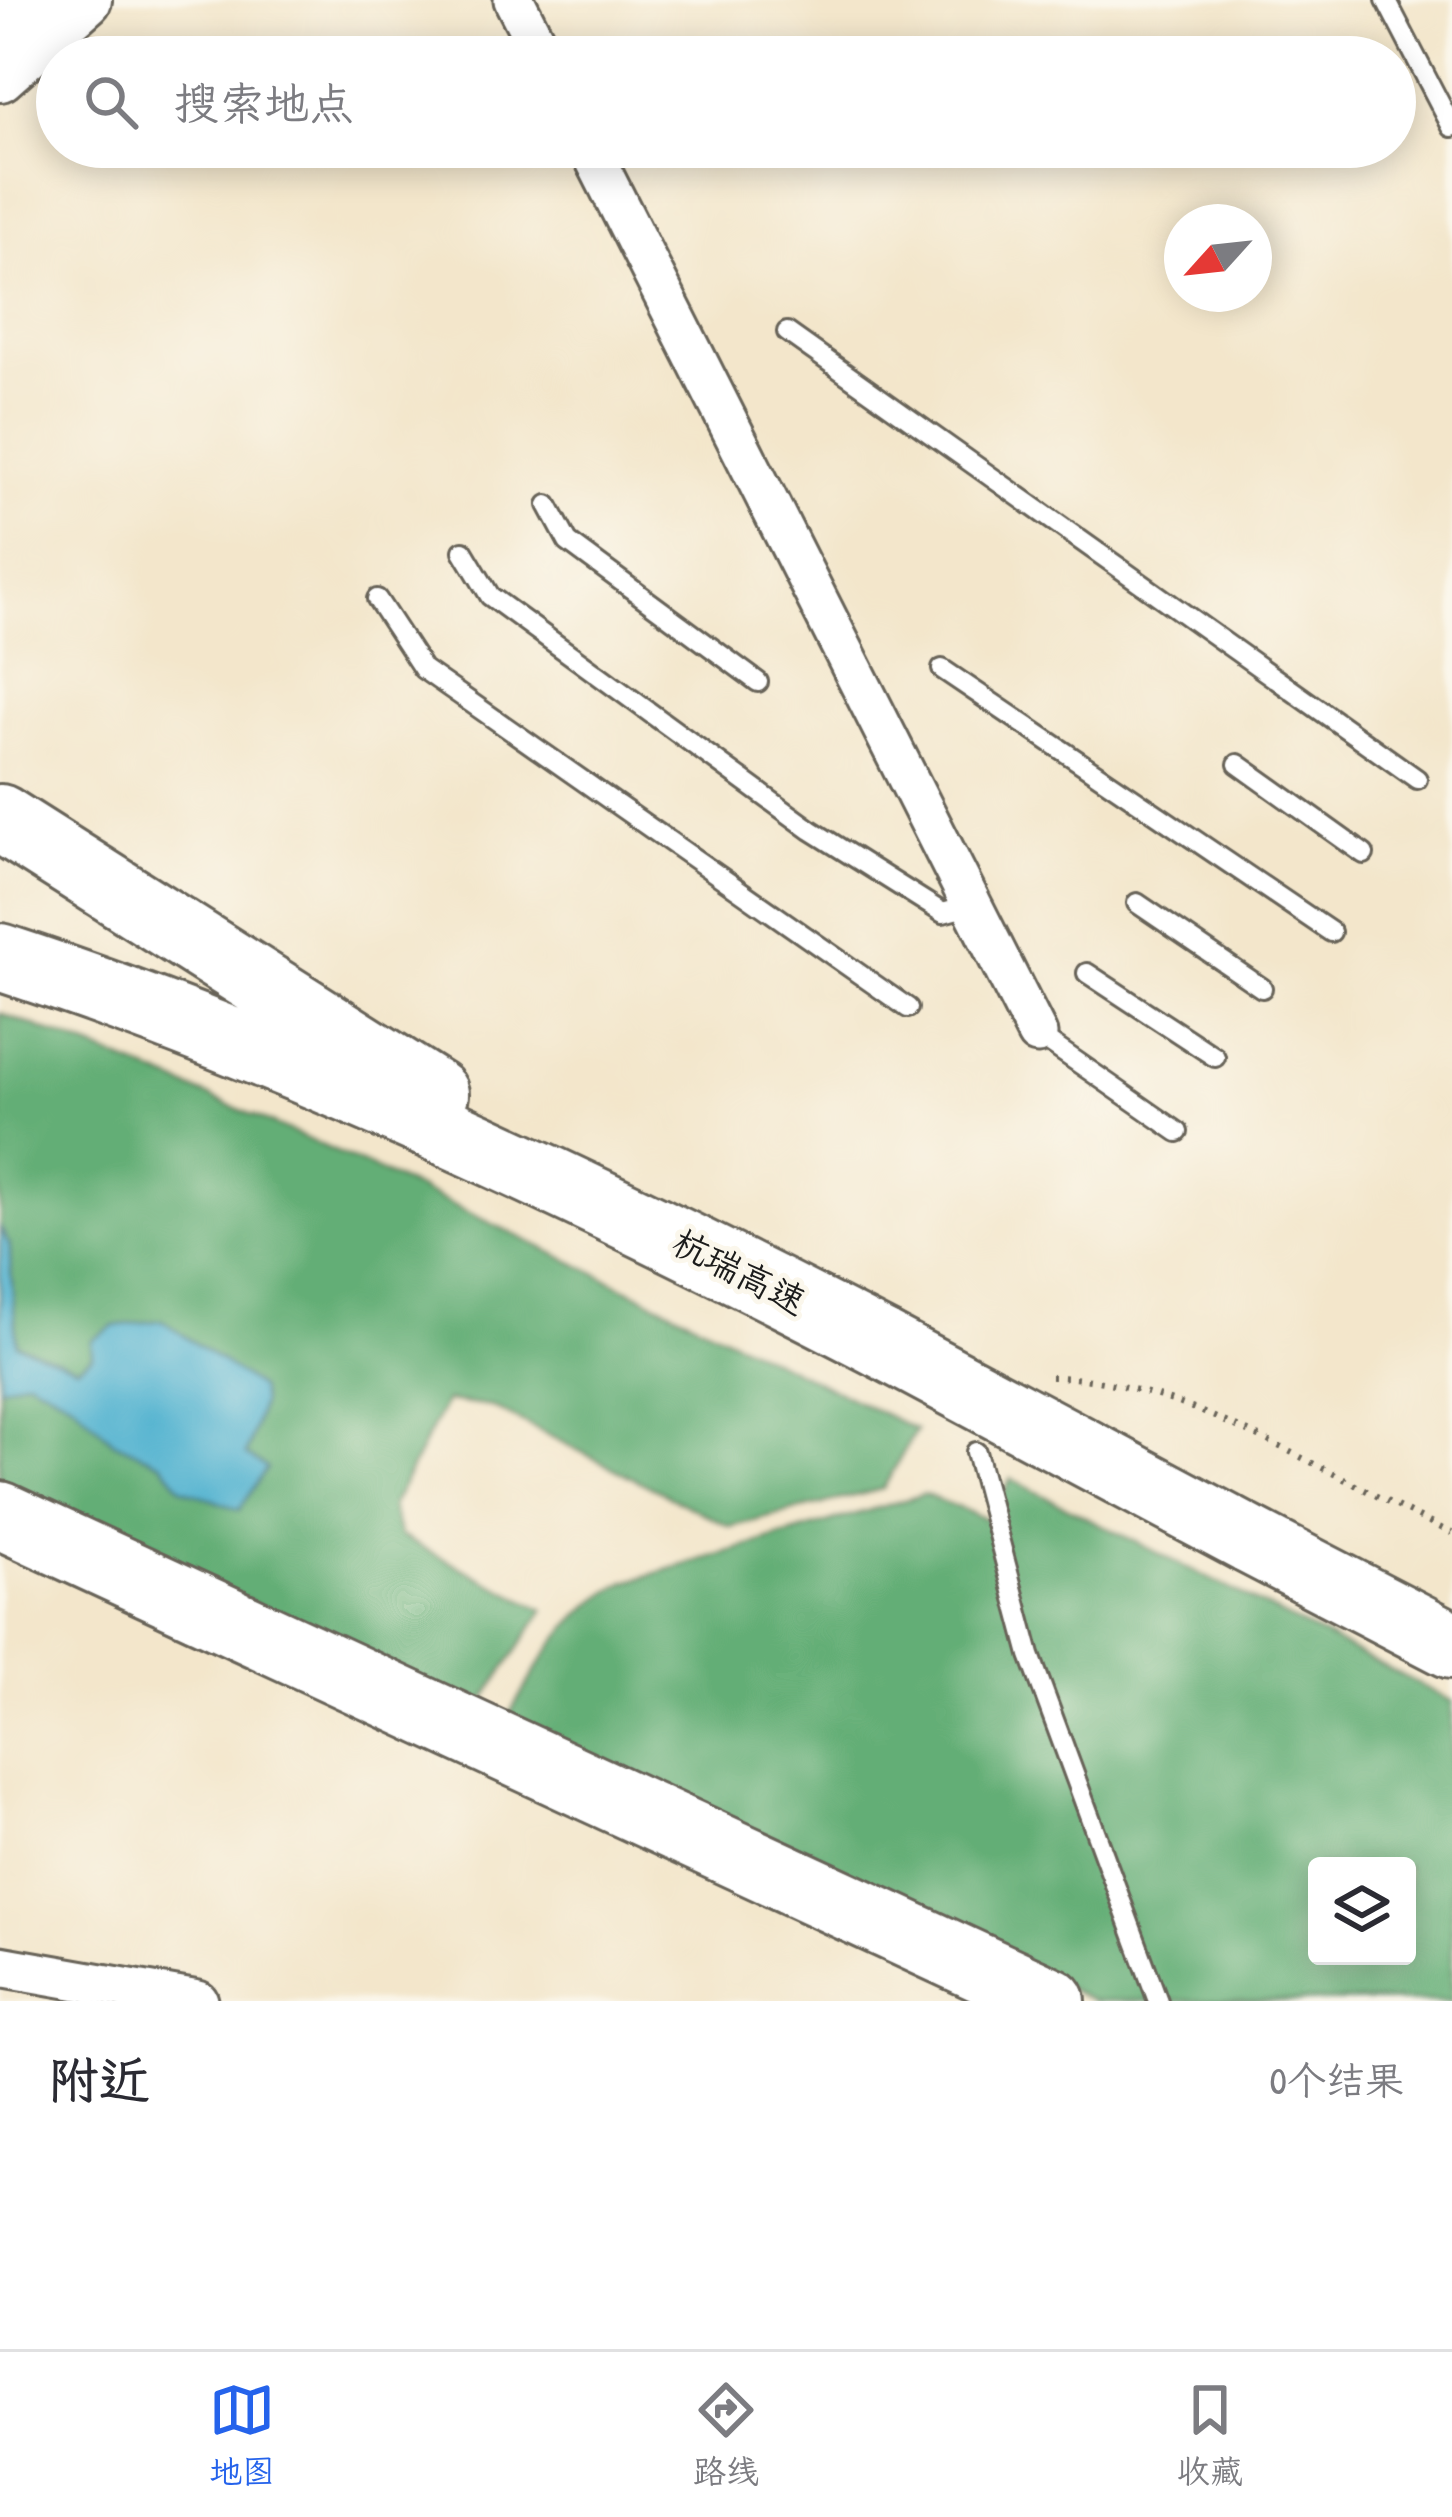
<!DOCTYPE html>
<html lang="zh">
<head>
<meta charset="utf-8">
<style>
  :root { --surface:#fff; --page:#f2f2f3; --text:#2b2b33; --muted:#7c7c81; --line:#e1e1e2; --accent:#2563eb }
  body { margin:0; font-family:"Patrick Hand","LXGW WenKai TC",sans-serif; background:var(--page); color:var(--text) }
  .controls { position:absolute; right:36px; bottom:36px; display:grid; overflow:hidden; border-radius:12px; box-shadow:0 6px 30px #0003 }
  .controls button { width:108px; height:108px; display:grid; place-items:center; padding:0; border:0; border-bottom:3px solid var(--line); background:var(--surface); color:var(--text); font:60px sans-serif }
  .compass { position:absolute; left:1164px; top:204px; width:108px; height:108px; border-radius:50%; background:var(--surface); box-shadow:0 6px 30px #0003; rotate:243deg }
  .list { margin:0; padding:0; list-style:none }
  h2 { display:flex; justify-content:space-between; align-items:center; height:156px; margin:0; padding:0 48px; font-size:51px }
  h2 small { font-size:39px; font-weight:400; color:var(--muted) }
  .icon { flex:none; width:66px; height:66px; fill:none; stroke:currentColor; stroke-width:2; stroke-linecap:round; stroke-linejoin:round }
  .map { position:relative; flex:none; width:1452px; height:2001px; overflow:hidden }
  .search { position:absolute; background:var(--surface); box-shadow:0 6px 30px #0003; left:36px; right:36px; top:36px; height:132px; display:flex; align-items:center; gap:30px; box-sizing:border-box; padding:0 42px; border-radius:66px; color:var(--muted); font-size:45px }
  .sheet { height:348px; background:var(--surface) }
  nav { display:flex; justify-content:space-around; align-items:center; box-sizing:border-box; height:168px; border-top:3px solid var(--line); background:var(--surface); font-size:33px; color:var(--muted) }
  nav a { display:grid; justify-items:center; gap:6px }
  nav .on { color:var(--accent) }
  .map>svg:first-child { display:block }
  .forest { fill:#64ae76; stroke:#406549; stroke-width:3; fill-rule:evenodd }
  .water { fill:#52b3d0; stroke:#376876; stroke-width:3 }
  .lines { fill:none; stroke-linecap:round; stroke-linejoin:round }
  .service-casing { stroke:#676359; stroke-width:24 }
  .minor-casing { stroke:#676359; stroke-width:45 }
  .tertiary-casing { stroke:#676359; stroke-width:54 }
  .motorway-casing { stroke:#676359; stroke-width:72 }
  .path { stroke:#676359; stroke-width:6; stroke-dasharray:3 9; stroke-linecap:butt }
  .service { stroke:#fff; stroke-width:18 }
  .minor { stroke:#fff; stroke-width:39 }
  .tertiary { stroke:#fff; stroke-width:48 }
  .motorway { stroke:#fff; stroke-width:66 }
  .motorway-bridge-casing { stroke:#676359; stroke-width:72; stroke-linecap:butt }
  .motorway-bridge { stroke:#fff; stroke-width:66 }
  .labels { text-anchor:middle; dominant-baseline:central; stroke-width:10; stroke-linejoin:round; paint-order:stroke }
  .street-label { font-size:36px; fill:#1c1c1c; stroke:#fbf7ec }
</style>
</head>
<body>
<div class="map">
<svg width="1452" height="2001" viewBox="0 0 1452 2001">
  <rect width="100%" height="100%" fill="#fbf7ec"/>
  <filter id="ink" filterUnits="userSpaceOnUse"><feTurbulence type="fractalNoise" baseFrequency=".00833" numOctaves="2"/><feDisplacementMap in="SourceGraphic" scale="24" xChannelSelector="R" yChannelSelector="G"/><feConvolveMatrix kernelMatrix="1 2 1 2 8 2 1 2 1" color-interpolation-filters="sRGB"/></filter>
  <filter id="wash" filterUnits="userSpaceOnUse"><feTurbulence type="fractalNoise" baseFrequency=".004" numOctaves="4" result="noise"/><feDisplacementMap in="SourceGraphic" scale="48" xChannelSelector="R" yChannelSelector="G"/><feGaussianBlur stdDeviation="2.7" result="paint"/><feColorMatrix in="noise" values="0 0 0 0 0 0 0 0 0 0 0 0 0 0 0 0 0 1.4 0 .05"/><feComposite in="paint" operator="in"/></filter>
  <g filter="url(#wash)">
    <rect width="100%" height="100%" fill="#f3e6cb"/>
    <path class="forest" d="M0,1013C314,1130 615,1282 916,1430L883,1489L730,1527L492,1407L446,1401L391,1507L400,1536L544,1610L478,1709L0,1485Z
      M1011,1479L1452,1701V2001H1094L505,1721C541,1663 564,1614 626,1582L924,1494L989,1520ZM1317,1866H1407V1956H1317Z"/>
    <path class="water" d="M0,1227L9,1245L17,1344L77,1367L92,1356L91,1341L114,1326L162,1320L259,1388L262,1401L246,1455L267,1468L239,1510L182,1488L161,1463L114,1442L73,1403L27,1379L0,1387Z"/>
  </g>
  <g filter="url(#ink)">
    <g class="lines">
      <defs>
        <path id="service" d="M1386,0L1452,127
          M787,332L1417,779
          M548,505L568,542L758,682
          M463,551L490,596L811,830L943,913L972,905
          M377,599L423,669L908,1008
          M942,669L1331,932
          M1238,764L1364,854
          M1137,903L1262,988
          M1087,973L1215,1057
          M1037,1034L1178,1132
          M976,1452L1030,1655L1158,2001"/>
        <path id="minor" d="M514,0L543,57
          M589,147L1037,1034
          M0,1966L198,2001"/>
        <path id="tertiary" d="M0,77L87,0"/>
        <path id="motorway" d="M0,22L25,0
          M0,818L435,1094
          M0,957C305,1057 599,1198 883,1345
          M0,1515L1052,2001
          M1249,1540L1452,1645"/>
      </defs>
      <use href="#service" class="service-casing"/>
      <use href="#minor" class="minor-casing"/>
      <use href="#tertiary" class="tertiary-casing"/>
      <use href="#motorway" class="motorway-casing"/>
      <path class="path" d="M1051,1377C1178,1377 1335,1480 1452,1533"/>
      <use href="#service" class="service"/>
      <use href="#minor" class="minor"/>
      <use href="#tertiary" class="tertiary"/>
      <use href="#motorway" class="motorway"/>
      <defs>
        <path id="motorway-bridge" d="M883,1345L1249,1540"/>
      </defs>
      <use href="#motorway-bridge" class="motorway-bridge-casing"/>
      <use href="#motorway-bridge" class="motorway-bridge"/>
    </g>
  </g>
  <g class="labels">
    <g class="street-label">
      <text transform="translate(740 1271) rotate(27)">杭瑞高速</text>
    </g>
  </g>
</svg>
<div class="controls">
<button><svg class="icon" aria-label="layers" viewBox="0 0 24 24"><path d="M12 4l9 5-9 5-9-5zM3 14l9 5 9-5"/></svg></button>
</div>
<svg class="compass" viewBox="-18 -18 36 36"><path d="M0-13l5 13h-10z" fill="#e53935"/><path d="M0 13l5-13h-10z" fill="#7c7c81"/></svg>
<div class="search"><svg class="icon" aria-label="search" viewBox="0 0 24 24"><circle cx="10" cy="10" r="6"/><path d="M15 15l6 6"/></svg>搜索地点</div>
</div>
<section class="sheet">
<h2>附近<small>0个结果</small></h2>
<ul class="list">
</ul>
</section>
<nav>
<a class="on"><svg class="icon" aria-label="map" viewBox="0 0 24 24"><path d="M3 6l6-2 6 2 6-2v14l-6 2-6-2-6 2zM9 4v14M15 6v14"/></svg>地图</a>
<a><svg class="icon" aria-label="directions" viewBox="0 0 24 24"><path d="M12 3l9 9-9 9-9-9zM9 14v-3h6M13 9l2 2-2 2"/></svg>路线</a>
<a><svg class="icon" aria-label="saved" viewBox="0 0 24 24"><path d="M7 4h10v16l-5-4-5 4z"/></svg>收藏</a>
</nav>
</body>
</html>
